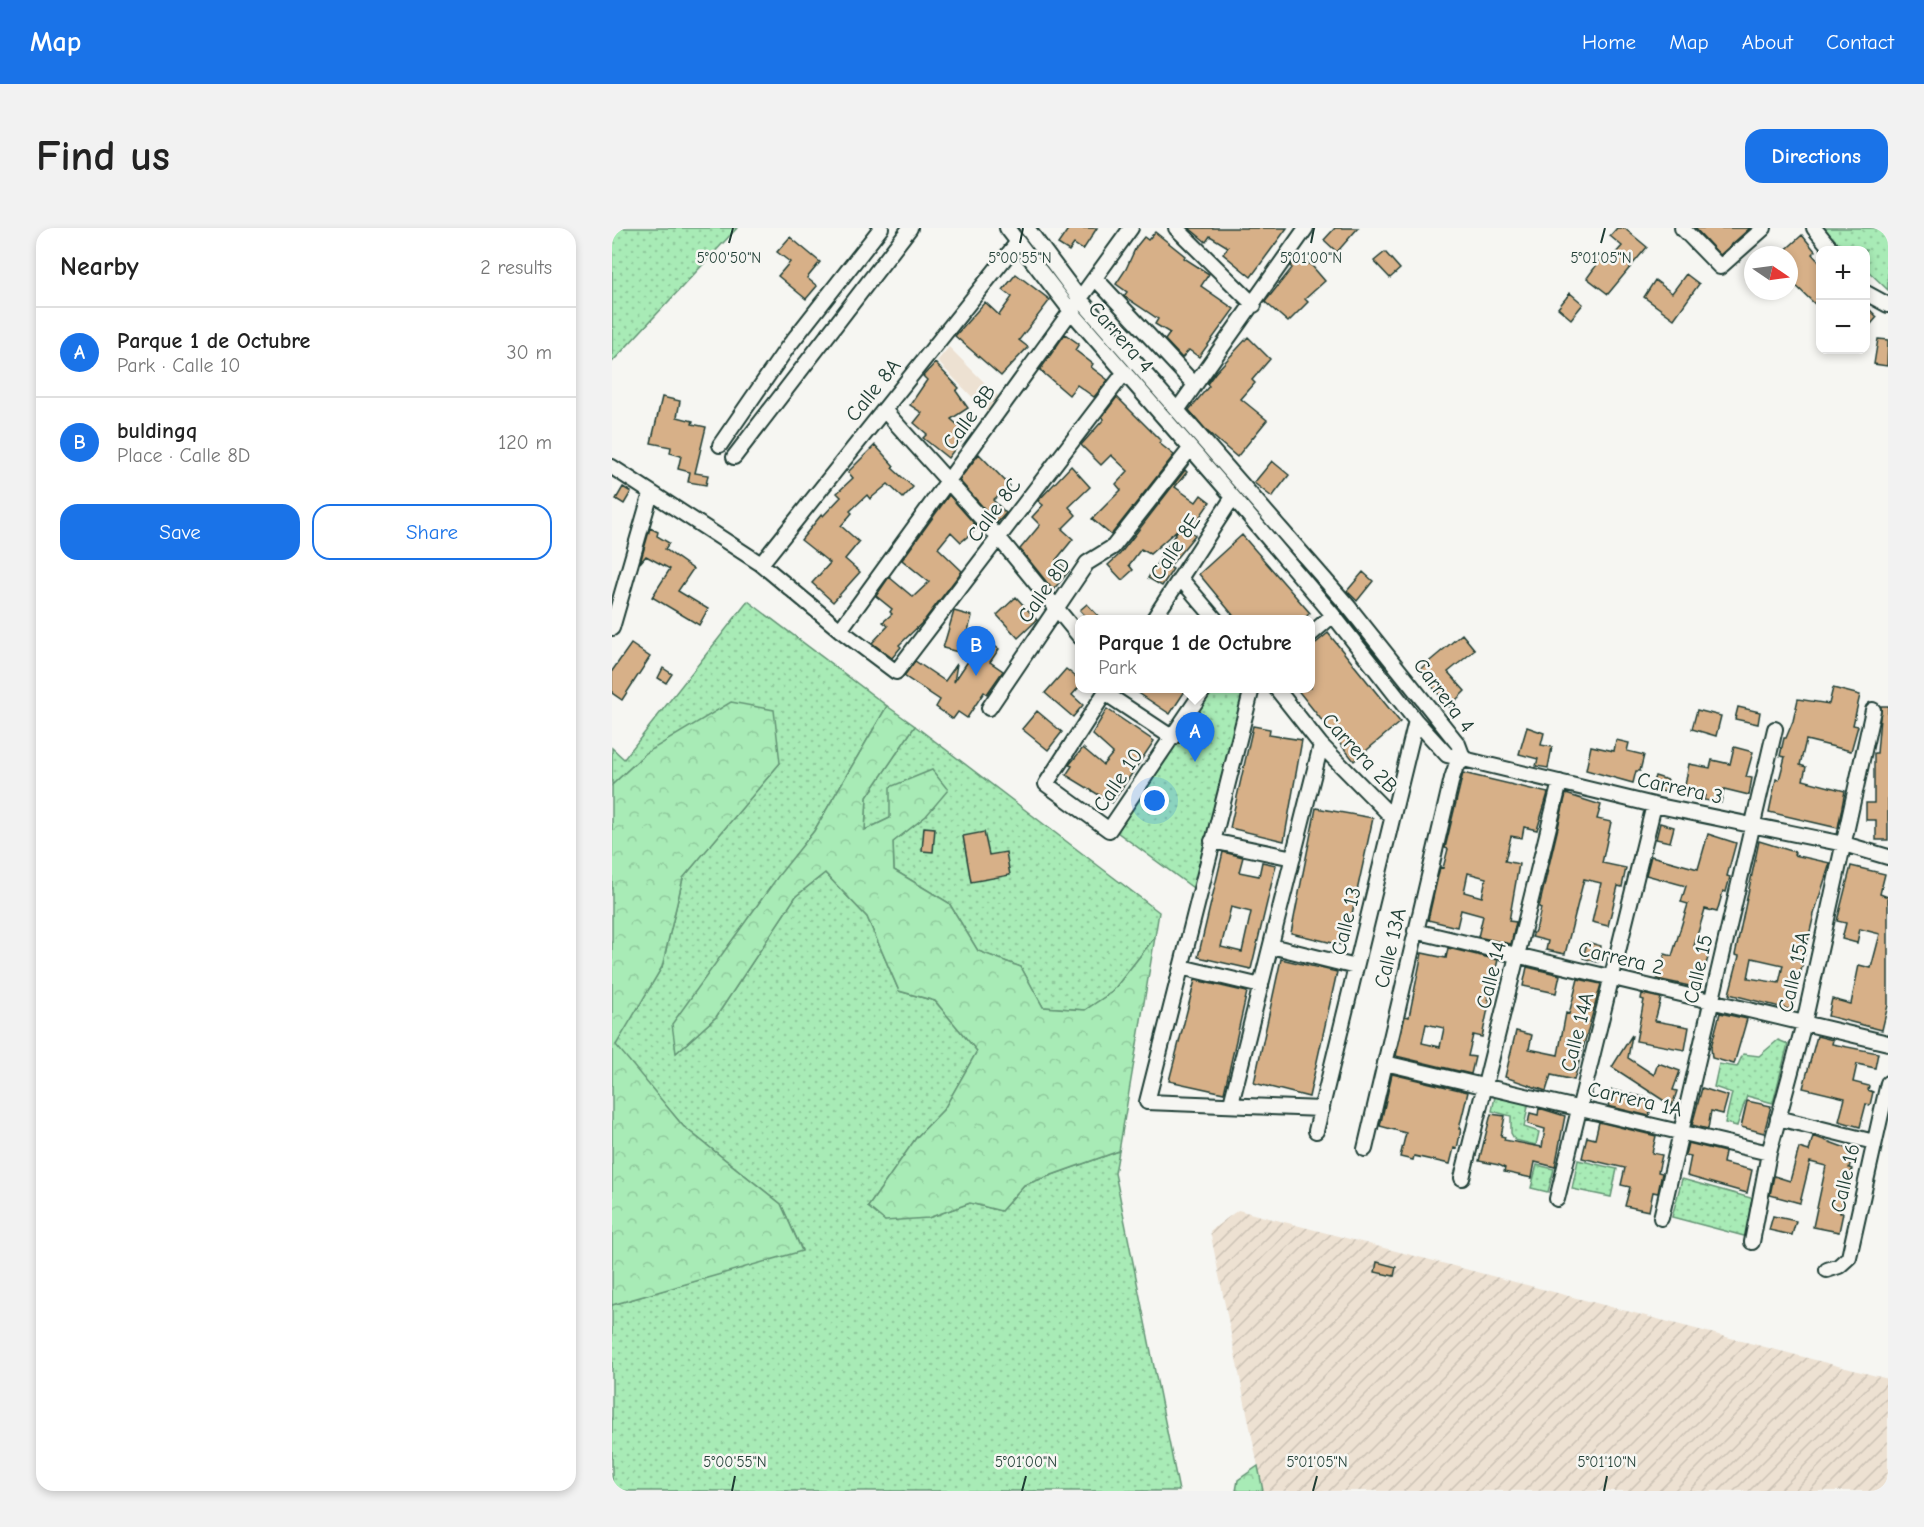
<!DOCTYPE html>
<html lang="en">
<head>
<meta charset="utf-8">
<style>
  :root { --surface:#fff; --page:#f2f2f2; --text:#222; --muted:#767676; --line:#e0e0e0; --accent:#1a73e8 }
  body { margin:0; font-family:"Comic Neue",sans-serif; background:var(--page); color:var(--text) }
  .controls { position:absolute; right:18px; top:18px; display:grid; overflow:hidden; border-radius:12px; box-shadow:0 3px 9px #0003 }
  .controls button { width:54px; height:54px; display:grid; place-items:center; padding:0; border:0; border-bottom:2px solid var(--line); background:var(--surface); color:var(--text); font:30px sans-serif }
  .compass { position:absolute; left:1132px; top:18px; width:54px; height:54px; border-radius:50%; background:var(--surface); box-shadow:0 3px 9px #0003; rotate:103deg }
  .you { position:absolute; left:543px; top:573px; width:21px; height:21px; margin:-15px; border:4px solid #fff; border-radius:50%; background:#1a73e8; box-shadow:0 0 0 9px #1a73e833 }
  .badge { display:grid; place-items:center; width:39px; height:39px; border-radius:50%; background:var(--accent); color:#fff; font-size:20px; font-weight:700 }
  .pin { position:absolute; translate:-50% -50px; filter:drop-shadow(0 2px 3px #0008) }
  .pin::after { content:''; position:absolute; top:32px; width:21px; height:18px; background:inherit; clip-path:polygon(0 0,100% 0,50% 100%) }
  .popup { position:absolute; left:463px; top:387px; width:240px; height:78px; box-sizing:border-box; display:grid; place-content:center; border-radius:12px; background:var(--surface); filter:drop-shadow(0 2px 4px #0005); font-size:20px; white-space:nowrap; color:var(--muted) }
  .popup b { font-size:22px; color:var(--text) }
  .popup::after { content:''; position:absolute; left:50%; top:100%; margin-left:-12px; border:12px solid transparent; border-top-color:var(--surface) }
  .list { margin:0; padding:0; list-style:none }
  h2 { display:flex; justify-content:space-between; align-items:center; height:78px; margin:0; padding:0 24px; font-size:26px }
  h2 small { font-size:20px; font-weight:400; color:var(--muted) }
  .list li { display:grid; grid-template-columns:39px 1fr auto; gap:18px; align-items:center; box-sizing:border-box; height:90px; padding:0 24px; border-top:2px solid var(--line) }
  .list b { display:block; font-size:22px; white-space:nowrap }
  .list p { margin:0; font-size:20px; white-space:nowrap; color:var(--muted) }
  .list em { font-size:20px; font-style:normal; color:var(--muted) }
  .actions { display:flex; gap:12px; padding:18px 24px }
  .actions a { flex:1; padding:14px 0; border:2px solid var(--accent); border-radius:18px; text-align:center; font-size:21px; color:var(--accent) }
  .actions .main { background:var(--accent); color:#fff }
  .map { position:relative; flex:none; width:1276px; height:1263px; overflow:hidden; border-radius:18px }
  header { display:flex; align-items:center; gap:36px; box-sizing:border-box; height:84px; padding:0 30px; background:var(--accent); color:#fff }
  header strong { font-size:28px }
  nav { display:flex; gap:33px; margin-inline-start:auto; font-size:21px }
  .intro { display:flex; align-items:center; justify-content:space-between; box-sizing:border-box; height:144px; padding:0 36px }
  h1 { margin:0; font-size:42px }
  .button { padding:15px 27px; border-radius:18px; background:var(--accent); color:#fff; font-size:21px; font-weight:700 }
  main { display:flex; gap:36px; padding:0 36px }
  aside { flex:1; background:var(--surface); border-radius:18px; box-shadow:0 3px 9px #0003 }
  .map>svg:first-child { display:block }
  .built { fill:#ede1d2 }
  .industrial { fill:url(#industrial-furrows) }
  .grass { fill:url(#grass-dots); stroke:#649475; stroke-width:1.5 }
  .forest { fill:url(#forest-crowns); stroke:#649475; stroke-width:1.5 }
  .building { fill:#d7b088; stroke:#1f3d34; stroke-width:1.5; fill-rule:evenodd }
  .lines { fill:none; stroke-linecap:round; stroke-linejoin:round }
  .street-casing { stroke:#1f3d34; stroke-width:18 }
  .street { stroke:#f6f6f2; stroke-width:14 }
  .ticks { fill:none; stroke:#1f3d34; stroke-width:2 }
  .labels { text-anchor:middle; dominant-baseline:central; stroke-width:5; stroke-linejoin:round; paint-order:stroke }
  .street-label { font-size:21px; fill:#1f3d34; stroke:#f6f6f2 }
  .ticks-label { font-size:15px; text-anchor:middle; fill:#1f3d34; stroke:#f6f6f2; stroke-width:5; stroke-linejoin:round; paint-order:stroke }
</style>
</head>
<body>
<header>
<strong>Map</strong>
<nav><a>Home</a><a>Map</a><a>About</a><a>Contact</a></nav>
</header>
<div class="intro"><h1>Find us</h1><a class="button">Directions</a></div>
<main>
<aside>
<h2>Nearby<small>2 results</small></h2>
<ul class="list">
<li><span class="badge">A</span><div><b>Parque 1 de Octubre</b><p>Park · Calle 10</p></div><em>30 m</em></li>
<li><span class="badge">B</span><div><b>buldingq</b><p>Place · Calle 8D</p></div><em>120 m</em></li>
</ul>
<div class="actions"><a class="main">Save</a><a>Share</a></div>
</aside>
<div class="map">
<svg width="1276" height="1263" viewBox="0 0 1276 1263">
  <defs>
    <pattern id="industrial-furrows" width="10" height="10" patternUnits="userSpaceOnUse" patternTransform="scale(1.5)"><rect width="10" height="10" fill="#ede1d2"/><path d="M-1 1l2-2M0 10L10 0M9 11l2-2" fill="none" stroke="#cbc2b5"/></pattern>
    <pattern id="grass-dots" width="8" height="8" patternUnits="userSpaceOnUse" patternTransform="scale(1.5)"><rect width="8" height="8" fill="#a8ebb6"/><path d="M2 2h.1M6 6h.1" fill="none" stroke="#90ca9d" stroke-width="1.8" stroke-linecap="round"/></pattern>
    <pattern id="forest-crowns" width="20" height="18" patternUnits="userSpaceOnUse" patternTransform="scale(1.5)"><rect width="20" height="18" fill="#a8ebb6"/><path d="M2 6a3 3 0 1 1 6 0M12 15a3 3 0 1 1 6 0" fill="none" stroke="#90ca9d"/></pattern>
  </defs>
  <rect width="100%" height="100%" fill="#f6f6f2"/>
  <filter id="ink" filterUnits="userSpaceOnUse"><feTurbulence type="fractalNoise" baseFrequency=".0167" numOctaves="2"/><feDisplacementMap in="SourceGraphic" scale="12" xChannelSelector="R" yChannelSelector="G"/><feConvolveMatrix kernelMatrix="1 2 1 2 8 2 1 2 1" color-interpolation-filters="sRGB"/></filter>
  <g filter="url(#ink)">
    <path class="built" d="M337,119L388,170L376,185L325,133Z"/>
    <path class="industrial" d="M626,982L1276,1151V1245L1271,1263H651L598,1003Z"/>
    <path class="grass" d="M0,0H125L0,134Z
      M1210,0H1276V62L1254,41V22H1234Z
      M136,373L275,478L202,603L137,689L64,825L104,789L184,668L213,645L255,689L287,763L323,773L365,823L332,881L304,910L256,979L316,990L358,975L389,983L412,957L507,923L503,945L567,1263H0V1077L190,1022L169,976L71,898L3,817L50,739L71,650L168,535L34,525L0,557V520L12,531Z
      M594,461H637L584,662L505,604Z
      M303,498L547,684L543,709L500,764L473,782L431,779L409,739L366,723L337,675L282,642L281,614L314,588L278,590L253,602L255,569Z
      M1166,812L1176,816L1161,875L1135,868L1125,898L1113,895L1120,865L1102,859L1107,836L1125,839L1131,826L1147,828Z
      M884,864L917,873L912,899L927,904L924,917L903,912L899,905V888L880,883Z
      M966,932L1005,941L999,969L960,961Z
      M925,937L942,941L936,964L919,960Z
      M1070,951L1146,972L1136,1009L1060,989Z"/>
    <path class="forest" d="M119,474L162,482L168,535L71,650L50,739L4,817L71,898L169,976L190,1023L0,1077V557L34,525Z
      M275,478L303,498L255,569L253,602L278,590V559L320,542L336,562L314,588L281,614L282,642L337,675L366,723L409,739L431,779L473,782L500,764L543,709L507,923L412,957L389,983L358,975L316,990L273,993L256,979L304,910L332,881L365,823L323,773L287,763L255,689L213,645L184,668L104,789L64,825L60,796L167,647L202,603Z
      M646,1238L651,1263H624L626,1252Z"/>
    <path class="building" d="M457,0H485L471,22L462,16L457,23L446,16Z
      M577,0H675L639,49L611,26L616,19L598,8L594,14Z
      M723,0H746L725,24L712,12Z
      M1005,0H1012L1035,19L996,66L975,50L989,31L995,35L1010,18L998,8Z
      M1083,0H1138L1108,27Z
      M543,4L573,28L572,30L597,46L589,58L622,81L587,129L577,122L570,130L553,112L558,105L543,96L546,91L512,68L515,64L504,56L514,41L524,19L532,9L536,12Z
      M1190,7L1203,23L1200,26L1209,36V82L1177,51V27H1168Z
      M178,9L208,34L195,50L205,58L194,71L166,48L178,34L165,24Z
      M773,24L788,41L778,50L762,33Z
      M686,27L701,39L713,53L693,71L696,74L676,94L653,74L680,40L678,38Z
      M404,46L438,72L407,112L416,119L389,148L343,108L373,74L387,87L400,69L391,62Z
      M1074,46L1087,56L1062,91L1032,69L1043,52L1060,65Z
      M958,65L971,76L959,91L946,80Z
      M1254,78L1265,89L1254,102Z
      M453,106L467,116L463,122L481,136L479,139L496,152L482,169L465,157L457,167L428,142Z
      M636,109L658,131L640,152L643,155L629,171L655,192L625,229L596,204L577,182L597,158L595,156L603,145Z
      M1266,111L1276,112L1275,138L1262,136Z
      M323,135L347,160L344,163L356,180L339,191L355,205L336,230L311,210L315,206L302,195L310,185L298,177L315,152L311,148Z
      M50,169L68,173L65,189L81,193L80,196L94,199L83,245L96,247L94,257L76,254L78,244L66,241L69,228L58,225L59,219L39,215Z
      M505,169L549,213L547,215L562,227L499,307L480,291L509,262L504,256L516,243L499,227L489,237L469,217L492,191L490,189Z
      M263,217L282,238L280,240L301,259L291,270L276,256L258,271L255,267L238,283L240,285L229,298L247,314L233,331L248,344L221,374L200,355L218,335L189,312L210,286L211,288L229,269L225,265L241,250L236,244Z
      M367,226L398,258L381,272L394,285L385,295L347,252Z
      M660,233L677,247L660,269L642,255Z
      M459,238L478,259L457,279L464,287L450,301L461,311L444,332L457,343L441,362L408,321L428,297L420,289L431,277L426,273Z
      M573,242L575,244L563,259L584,274L589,267L598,274L578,303L583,307L557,339L561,341L550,358L536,350L567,300L538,326L529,321L517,337L521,342L510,352L496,337L508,326Z
      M11,259L19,264L12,276L4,271Z
      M337,267L366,300L349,314L339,304L326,320L350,343L311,394L287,417L289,419L280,430L260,415L276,398L271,394L280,386L278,384L280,381L264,368L277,349L301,369L317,354L290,332Z
      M38,300L46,304L45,308L57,315L53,321L81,341L66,363L96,381L87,397L40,369L58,341L34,328L28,335Z
      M630,307L698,385L690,392H625L587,346Z
      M751,344L761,353L745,373L735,363Z
      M404,369L425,392L406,410L385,387Z
      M475,376L490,392H477L468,382Z
      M342,383L360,388L350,425L331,420Z
      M716,405L788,494L742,533L684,460H699V419Z
      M850,406L863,422L836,444L853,463L837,479L807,442Z
      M371,411L387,421L378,434L391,443L375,466L372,464L355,490L346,484L341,491L324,479L328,472L292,448L303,433L333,453L345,436L342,454Z
      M19,416L38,429L10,472L0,465V443Z
      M51,440L60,446L54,455L46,450Z
      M454,441L468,452V458L460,467L471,477L461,489L433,465Z
      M519,460H575L558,486Z
      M1221,460L1248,467L1241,497L1246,498L1239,523L1194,512L1188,537L1194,539L1191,552L1233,563L1226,600L1157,584L1164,551L1167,552L1173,529L1168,528L1172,510H1174L1181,493L1186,471L1217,476Z
      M1269,478H1276V612H1264V592H1254V575H1262V525H1265Z
      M1126,479L1148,484L1146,496L1123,491Z
      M495,481L542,513L500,575L454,547L460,538L457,537L471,520L491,537L501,525L480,506Z
      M1085,482L1109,488L1104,508L1080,501Z
      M425,483L450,504L436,522L410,501Z
      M641,498L658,501L657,507L690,512L672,613L618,600Z
      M915,499L932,505L929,517L940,519L936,540L924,538L926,531L907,526Z
      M1004,512L1017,515L1015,523L1032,527L1028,543H1024L1021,555L974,542L979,518L1002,523Z
      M1122,519L1141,524L1134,549L1140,550L1137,567L1112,561L1109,575L1092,572L1093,567L1072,563L1077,536L1098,540L1100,532L1118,536Z
      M851,545L936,565L925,602L912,599L910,610L899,608L893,633L907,636L897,693L904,694L899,716L866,709L871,688L849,682L845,699L816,692L828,639L831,640L836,621L833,620ZM856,645L874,650L870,669L852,664Z
      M1043,548L1056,552L1053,564L1039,560Z
      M954,566L989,577L985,591L999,594L990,635L1014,640L1010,659L1006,658L996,698L980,694L989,655L972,651L953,726L934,722L936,713L920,709L925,698L929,680L927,679Z
      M704,580L761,590L733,718L679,705Z
      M1048,595L1062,599L1058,614L1044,611Z
      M312,599L323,600L321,624L310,623Z
      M372,604L377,627L394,624L398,647L359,654L351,608Z
      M1096,606L1124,615L1115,648L1118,649L1114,664L1111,663L1105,684L1093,681L1082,718L1098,723L1087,760L1045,751L1053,726L1060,728L1076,676L1069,674L1074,658L1034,647L1039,628L1086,641Z
      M1147,613L1183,624L1182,627L1218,635L1202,686L1180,782L1117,766L1127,728L1123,727ZM1140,730L1171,737L1167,755L1136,750Z
      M611,624L631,629L627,644L647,648L650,634L664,637L639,741L586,729ZM619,679L639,684L630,724L609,719Z
      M1239,638L1273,646L1268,666L1276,669V777L1270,802L1216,788L1220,771L1239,776L1247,737L1259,740L1268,706L1248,701L1245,715L1230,711L1234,695L1225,693Z
      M975,714L989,718L986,734L971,730Z
      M836,720L886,732L876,771H878L870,809L861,807L856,828L863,829L859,846L784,828L793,788L797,789L810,725L834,730ZM814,796L832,800L828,819L810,815Z
      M669,731L725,744L697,869L642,855Z
      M915,739L948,747L944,765L911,758Z
      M966,751L989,756L962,852L939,847L934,863L893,849L904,803L920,807L917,821L946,827L954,785L957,786Z
      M583,752L635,764L612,865L557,853Z
      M1030,766L1049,770L1043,793L1077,799L1073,822L1024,813L1032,772L1029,771Z
      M1108,785L1135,791L1122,836L1100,830L1099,819Z
      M1020,807L1016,830L1042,847L1046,835L1068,843L1061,862L1065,863L1060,878L1000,839Z
      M1205,808L1221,812L1220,816L1266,825L1263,840L1245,836L1241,854L1257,858L1256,862L1261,864L1258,877L1254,876L1248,899L1227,893L1233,870L1191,860Z
      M780,846L856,864L847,901H849L845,921L842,920L838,936L802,928L801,932L788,929L794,905L768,898Z
      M1090,860L1116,868L1111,886L1099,883L1096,901L1080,897Z
      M1000,862L1041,871L1037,888L996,878Z
      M1135,873L1159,878L1152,905L1129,899Z
      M927,880L953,888L943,939L923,934L920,950L892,944L893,940L887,937L867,933L879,886L893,888L889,908L893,909L892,912L930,919L933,901L916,896L918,885L926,887Z
      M987,894L1044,908L1040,925L1050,927L1046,944L1050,945L1046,965L1041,964L1037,983L1013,978L1018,959L1009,957L1013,940L970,930L975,909L983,911Z
      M1201,908L1242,923L1237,940L1240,941L1236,958L1233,957L1228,985H1231L1227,1004L1201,999L1214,938L1198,934L1188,975L1158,967L1162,948L1178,953L1187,920L1197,923Z
      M1076,915L1113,924L1111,935L1140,942L1135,965L1075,948L1079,928L1073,927Z
      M1161,988L1184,993L1180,1007L1157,1002Z
      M765,1034L784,1039L782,1048L763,1044Z"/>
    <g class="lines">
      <defs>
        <path id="street" d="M395,0L459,83L621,269L721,387L804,493L835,527L1042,577L1232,616L1276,629
          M415,0L468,71L736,378L846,516L852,532
          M564,0L642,77
          M1070,0L1108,39L1152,0
          M1202,0L1220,22
          M483,50L583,157
          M1254,65L1276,77
          M566,181L694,0
          M272,182L387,310L468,409
          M108,217L175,120L269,0
          M122,229L298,0
          M0,239L149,336L228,402L284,444L513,144
          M149,336L405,15
          M568,350L604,392
          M541,392L621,269
          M0,400L39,265
          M228,402L519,0
          M698,407L721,387
          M496,460L434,556L497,602L593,460
          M640,460L535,874L710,881
          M664,460L709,517L780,589
          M493,465L561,510
          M377,480L475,335L501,319L578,221
          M600,613L681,630
          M803,703L1276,815
          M659,718L744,739
          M569,739L649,758
          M773,835L1157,925
          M619,876L709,517
          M1166,890L1262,914
          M704,903L804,493
          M753,921L840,550L844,538L852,532
          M850,950L948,554
          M945,971L1042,577
          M1049,990L1163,501
          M1140,1014L1157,925L1192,795L1261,482
          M1215,1042L1227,1038L1237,1029L1276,855"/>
      </defs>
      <use href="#street" class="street-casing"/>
      <use href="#street" class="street"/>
    </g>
  </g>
  <path class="ticks" d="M117,15L121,0M408,15L411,0M699,15L702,0M989,15L993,0M120,1263L123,1248M410,1263L414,1248M701,1263L705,1248M992,1263L995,1248"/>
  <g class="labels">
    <g class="street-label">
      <text transform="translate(509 109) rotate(49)">Carrera 4</text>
      <text transform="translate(261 162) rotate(-51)">Calle 8A</text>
      <text transform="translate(357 189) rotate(-54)">Calle 8B</text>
      <text transform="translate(382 282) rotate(-53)">Calle 8C</text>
      <text transform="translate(563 319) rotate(-57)">Calle 8E</text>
      <text transform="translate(432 362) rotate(-55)">Calle 8D</text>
      <text transform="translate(832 467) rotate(53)">Carrera 4</text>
      <text transform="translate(748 525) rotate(47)">Carrera 2B</text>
      <text transform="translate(506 552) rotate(-56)">Calle 10</text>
      <text transform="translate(1068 560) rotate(12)">Carrera 3</text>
      <text transform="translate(734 693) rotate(-76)">Calle 13</text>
      <text transform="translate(778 720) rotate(-77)">Calle 13A</text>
      <text transform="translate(1009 730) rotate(13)">Carrera 2</text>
      <text transform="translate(1086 741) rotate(-77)">Calle 15</text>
      <text transform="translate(1182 744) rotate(-77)">Calle 15A</text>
      <text transform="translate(879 747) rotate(-76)">Calle 14</text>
      <text transform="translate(965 804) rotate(-76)">Calle 14A</text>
      <text transform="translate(1023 871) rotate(13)">Carrera 1A</text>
      <text transform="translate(1233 950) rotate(-77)">Calle 16</text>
    </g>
  </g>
  <g class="ticks-label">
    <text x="117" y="35">5°00'50"N</text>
    <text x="408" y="35">5°00'55"N</text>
    <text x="699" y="35">5°01'00"N</text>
    <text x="989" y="35">5°01'05"N</text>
    <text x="123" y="1239">5°00'55"N</text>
    <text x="414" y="1239">5°01'00"N</text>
    <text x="705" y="1239">5°01'05"N</text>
    <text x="995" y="1239">5°01'10"N</text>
  </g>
</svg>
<div class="controls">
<button>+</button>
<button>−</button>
</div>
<svg class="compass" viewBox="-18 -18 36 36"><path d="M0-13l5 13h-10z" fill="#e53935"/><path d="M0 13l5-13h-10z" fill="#767676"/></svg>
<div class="you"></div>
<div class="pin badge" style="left:583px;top:534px">A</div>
<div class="popup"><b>Parque 1 de Octubre</b>Park</div>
<div class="pin badge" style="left:364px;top:448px">B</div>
</div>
</main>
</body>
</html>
